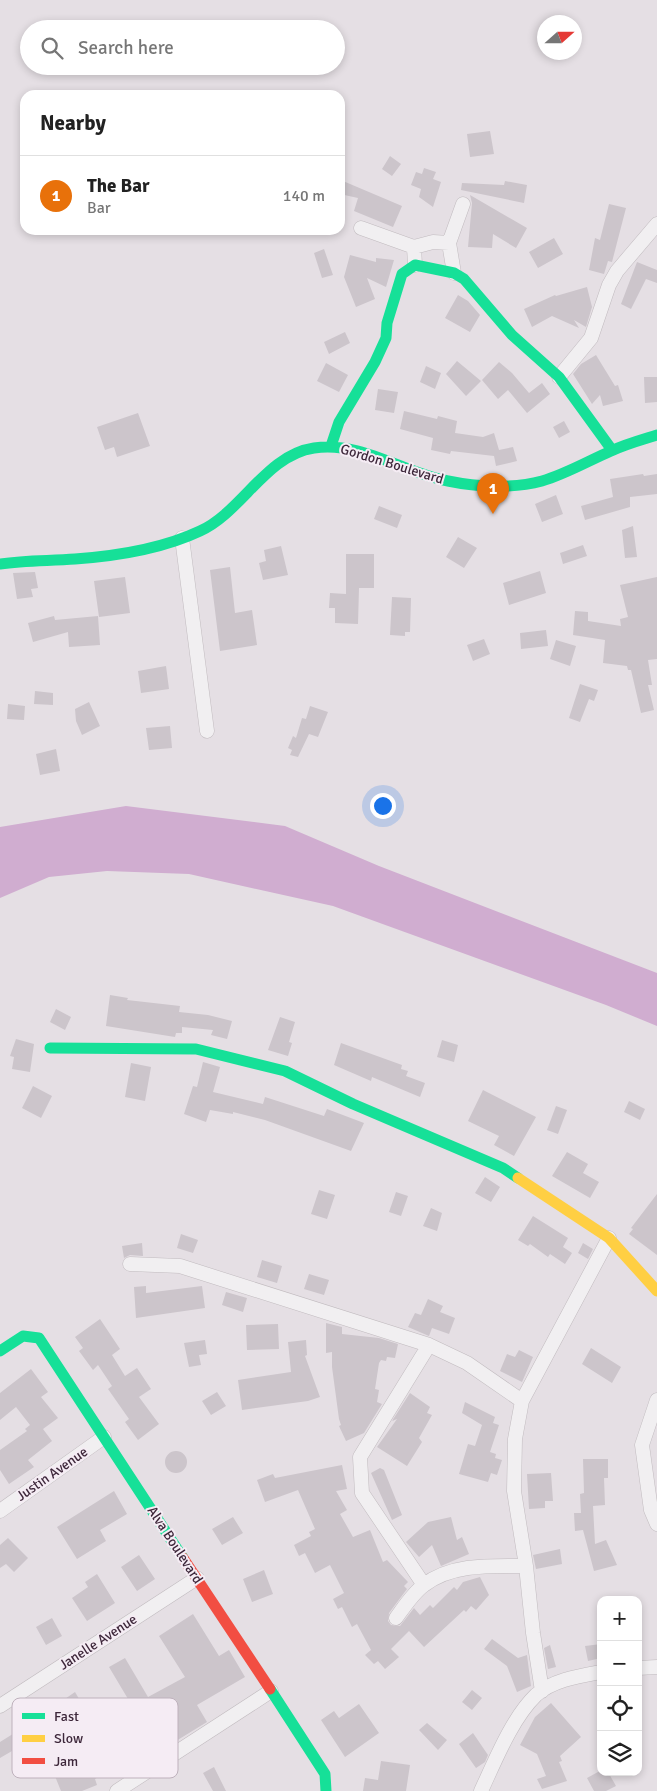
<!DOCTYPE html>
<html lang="en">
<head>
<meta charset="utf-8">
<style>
  :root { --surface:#fff; --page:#f2f2f2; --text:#222; --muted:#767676; --line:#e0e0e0; --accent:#786776 }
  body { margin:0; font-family:Signika,sans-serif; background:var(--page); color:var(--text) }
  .controls { position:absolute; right:15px; bottom:15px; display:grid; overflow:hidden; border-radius:10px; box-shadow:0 2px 8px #0003 }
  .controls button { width:45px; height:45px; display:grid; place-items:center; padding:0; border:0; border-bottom:1px solid var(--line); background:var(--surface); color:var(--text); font:25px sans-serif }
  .compass { position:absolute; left:537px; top:15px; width:45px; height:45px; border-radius:50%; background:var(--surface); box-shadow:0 2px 8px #0003; rotate:69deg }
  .you { position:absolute; left:382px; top:805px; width:18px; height:18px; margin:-12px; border:4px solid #fff; border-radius:50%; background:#1a73e8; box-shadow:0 0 0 8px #1a73e833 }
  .badge { display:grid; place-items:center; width:32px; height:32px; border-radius:50%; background:var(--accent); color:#fff; font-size:16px; font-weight:700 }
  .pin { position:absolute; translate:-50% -41px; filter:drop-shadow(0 1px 2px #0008) }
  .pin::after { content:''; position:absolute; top:26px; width:18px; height:15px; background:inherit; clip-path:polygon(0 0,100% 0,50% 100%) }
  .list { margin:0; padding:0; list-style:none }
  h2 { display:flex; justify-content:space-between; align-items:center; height:65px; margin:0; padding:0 20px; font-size:21px }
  h2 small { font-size:16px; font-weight:400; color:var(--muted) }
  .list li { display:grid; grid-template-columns:32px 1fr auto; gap:15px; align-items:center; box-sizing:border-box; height:80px; padding:0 20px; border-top:1px solid var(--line) }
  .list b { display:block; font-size:19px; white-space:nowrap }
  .list p { margin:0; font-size:16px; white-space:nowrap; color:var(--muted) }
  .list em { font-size:16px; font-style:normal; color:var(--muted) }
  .icon { flex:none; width:28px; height:28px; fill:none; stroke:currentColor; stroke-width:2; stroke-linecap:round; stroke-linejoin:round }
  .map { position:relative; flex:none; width:657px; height:1791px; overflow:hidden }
  .search { position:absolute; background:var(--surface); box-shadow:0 2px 8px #0003; left:20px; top:20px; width:325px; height:55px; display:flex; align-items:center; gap:12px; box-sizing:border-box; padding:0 18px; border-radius:28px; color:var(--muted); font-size:19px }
  .panel { position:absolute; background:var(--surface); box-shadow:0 2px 8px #0003; left:20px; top:90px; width:325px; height:145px; border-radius:15px }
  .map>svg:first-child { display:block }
  .water { fill:#d0add0 }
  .building { fill:#ccc5cb }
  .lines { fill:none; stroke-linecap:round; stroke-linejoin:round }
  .street-casing { stroke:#c1bbbf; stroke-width:15 }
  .street { stroke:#f1eff1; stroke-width:14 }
  .fast { stroke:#16e098; stroke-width:11 }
  .slow { stroke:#ffcf43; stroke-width:11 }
  .jam { stroke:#f24e42; stroke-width:11 }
  .labels { text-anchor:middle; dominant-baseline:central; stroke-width:4; stroke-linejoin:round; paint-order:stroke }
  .street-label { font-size:14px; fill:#3d273a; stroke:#f5ecf4 }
  .key { fill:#f5ecf4; stroke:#beb1bc; stroke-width:1 }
  .key-label { font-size:14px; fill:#3d273a }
</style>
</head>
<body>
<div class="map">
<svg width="657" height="1791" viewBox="0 0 657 1791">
  <rect width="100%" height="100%" fill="#e5dfe4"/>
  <path class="water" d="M126,806L285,826L379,866L657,973V1026L606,1005L333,906L189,874L107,871L49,877L0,898V827Z"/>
  <path class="building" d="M490,131L494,154L470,157L467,134Z
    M390,156L401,164L392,176L382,169Z
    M424,168L436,172L433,179L441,182L433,207L419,197L421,189L411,185L416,172L422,174Z
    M343,181L402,206L393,227L354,211L358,198L340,194Z
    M505,181L527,185L524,203L461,190L462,183L504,185Z
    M470,195L527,228L516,248L493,234L492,248L468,247L472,203Z
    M609,204L626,208L612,262L608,261L604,274L589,270L595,238L600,240Z
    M554,238L563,254L538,268L529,252Z
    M324,249L333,275L322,278L314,253Z
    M350,255L376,262V258L394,260L386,287L367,278L375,299L356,307L344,277Z
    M637,262L657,270V283L646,279L631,309L621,304Z
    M587,287L592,307L586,327L574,320L579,328L552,316L532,327L524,309L555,295L556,296Z
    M458,295L468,301L480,315L470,332L445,318Z
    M345,332L350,343L329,354L324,342Z
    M596,355L615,386L618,385L623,401L603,406L600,395L592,404L573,374L581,364Z
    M457,361L481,381L466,396L446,374Z
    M499,362L512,373L529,393L542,383L550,394L527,413L508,390L498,399L482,380Z
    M326,363L348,375L339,392L317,381Z
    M426,366L441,373L435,389L420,382Z
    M644,377H657V402L645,403Z
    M378,389L398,392L394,413L375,410Z
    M404,411L437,419L438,416L457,421L455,433L483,437L494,433L499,450L513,447L517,461L496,466L494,456L451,451L450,454L431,450L433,438L400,429Z
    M138,413L150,446L117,457L114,447L105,450L97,427Z
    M564,421L570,432L559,438L553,427Z
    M643,474L644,476L657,474V494L630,497V507L585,520L581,506L613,497L610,479Z
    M556,495L563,514L542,522L535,504Z
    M379,506L402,515L397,528L374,519Z
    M633,526L637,557L625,558L622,530Z
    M458,537L477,548L464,568L446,557Z
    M583,545L587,556L563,564L560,553Z
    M281,546L288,575L263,580L259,563L266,561L264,550Z
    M346,554H374V588H359L358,624L335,623V608H329L330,593L346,594Z
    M230,567L235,613L252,610L257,645L220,651L210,570Z
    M540,571L546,593L509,605L503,583Z
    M35,572L38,588L31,589L33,597L17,599L13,573Z
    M125,577L130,613L99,617L94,581Z
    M657,577V659L648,660L652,685H648L654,710L641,713L631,670H628L627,666L603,663L605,640L573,635L575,611L588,612V621L621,626L620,619L628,617L620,585Z
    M392,597L411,598L410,632H405V636L390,635Z
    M54,616L55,620L98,616L100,645L69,647L68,632L33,642L28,623Z
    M546,630L548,646L521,649L520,633Z
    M484,639L490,654L473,661L467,645Z
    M556,640L576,646L570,666L550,659Z
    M166,666L169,689L141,693L138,671Z
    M580,684L598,690L594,701L589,699L580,722L569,718Z
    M35,691L53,693V705L34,704Z
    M89,702L100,726L82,735L76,721L75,709Z
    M8,704L25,706L24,720L7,719Z
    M310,706L328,712L318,737L309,734L298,757L290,755L292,750L288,748L293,736L296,738L302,718L306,719Z
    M170,726L172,748L149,750L146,728Z
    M56,749L60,771L40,775L36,754Z
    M110,995L128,998L127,1000L180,1006L179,1012L208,1015L232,1021L227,1039L211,1035L213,1030L182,1027V1033H176L175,1037L106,1026Z
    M56,1009L71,1017L65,1030L50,1022Z
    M280,1017L295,1022L289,1042L292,1043L288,1056L268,1050Z
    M16,1039L34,1044L30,1072L12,1069L14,1057L10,1056Z
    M442,1040L458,1045L454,1062L437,1057Z
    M341,1043L402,1065L401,1069L408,1071L406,1076L425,1083L420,1097L372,1077L371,1081L334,1065Z
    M203,1062L220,1067L213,1092L263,1104L265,1097L324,1116L327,1109L364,1123L351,1151L265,1120L233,1112V1114L210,1110L206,1122L184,1114L193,1086L197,1087Z
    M131,1063L151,1067L145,1101L125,1097Z
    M33,1086L52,1096L41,1118L22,1108Z
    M483,1090L536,1117L514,1156L494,1145L499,1136L468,1121Z
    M629,1101L645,1109L640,1120L624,1112Z
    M556,1106L567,1110L558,1134L547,1130Z
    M567,1152L588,1164L583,1173L599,1182L590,1198L552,1176Z
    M485,1177L500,1187L491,1202L475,1193Z
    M319,1190L335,1195L327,1219L311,1214Z
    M396,1192L408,1196L401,1216L389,1212Z
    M657,1194V1255L629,1234L633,1229L631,1228Z
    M431,1208L442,1213L437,1231L423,1226Z
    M533,1216L568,1238L563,1247L572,1253L565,1264L550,1254L548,1257L530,1244L528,1246L518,1240Z
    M181,1234L198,1240L193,1253L177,1248Z
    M142,1243L143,1256L130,1255L124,1258L122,1246Z
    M583,1243L593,1249L588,1259L578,1253Z
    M262,1260L282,1266L277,1283L257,1277Z
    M309,1274L329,1280L324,1295L304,1289Z
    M146,1286V1293L202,1286L205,1308L136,1318L134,1287Z
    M226,1292L247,1298L243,1312L222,1305Z
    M428,1299L443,1306L440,1312L455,1318L449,1334L432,1328L429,1336L408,1327L415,1313L421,1315Z
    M100,1319L120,1349L112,1355L125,1376L137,1368L151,1389L139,1397L159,1424L138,1440L125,1422L129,1419L108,1389L112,1386L98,1365L93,1370L79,1351L83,1348L75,1337Z
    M326,1323L342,1327V1334L379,1338L398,1344L395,1358L387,1357L386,1361L381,1360L379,1363L375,1389L379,1390L377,1402L382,1404L364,1433L346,1441L339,1426L341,1425L339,1419L332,1367V1352L326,1353Z
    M278,1324L279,1349L247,1350L246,1325Z
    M205,1340L207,1354L199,1355L201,1365L189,1367L184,1343Z
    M306,1340L307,1355L305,1356L320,1397L308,1401L242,1410L238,1380L291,1372L288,1342Z
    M591,1348L621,1367L612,1383L582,1364Z
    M519,1350L533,1357L522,1382L500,1371L507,1354L515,1357Z
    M31,1369L48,1392L41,1397L58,1418L43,1429L52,1441L28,1460L34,1467L9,1484L0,1470V1450L27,1431L25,1429L30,1425L16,1407L0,1420V1393Z
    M217,1392L226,1406L211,1415L202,1401Z
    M410,1393L430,1407L427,1413L432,1415L419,1438L422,1442L407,1466L377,1447L397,1419L392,1421Z
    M465,1402L495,1417L493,1423L499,1425L490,1452L496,1454L495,1458L502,1460L497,1475L491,1473L488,1482L459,1474L468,1444L475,1446L482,1425L462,1413Z
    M165 1462a11 11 0 1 1 22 0a11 11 0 1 1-22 0Z
    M583,1459H608V1478H604L605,1505L593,1506L595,1544L606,1540L617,1565L594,1571L583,1530L575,1531L574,1513H581L580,1494L584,1493Z
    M342,1465L347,1489L336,1491L347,1510L340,1514L353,1537L370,1530L383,1562L387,1560L408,1582L404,1586L407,1589L389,1613L388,1621L391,1625L400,1626L414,1608L420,1615L430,1605L433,1608L454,1587L457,1590L463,1582L480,1577L489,1595L476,1610L471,1606L466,1612L464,1610L424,1647L409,1631L391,1649L399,1657L385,1669L378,1661L374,1664L365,1655L371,1650L357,1624L352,1627L342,1607L338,1609L333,1599L344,1593L330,1565L315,1573L305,1553L299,1556L294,1545L311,1536L309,1532L315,1529L298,1490L265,1502L257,1480L273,1474L275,1478Z
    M380,1468L384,1470L402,1515L392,1520L371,1473Z
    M551,1473L553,1501H545V1508L529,1509L527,1474Z
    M114,1491L127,1514L100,1530L106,1541L77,1559L57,1527Z
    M233,1517L243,1533L222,1545L212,1529Z
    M451,1517L457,1540L462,1537L469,1554L441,1566L432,1545L419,1557L406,1542L428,1522Z
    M8,1538L28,1558L14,1572L6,1564L0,1568V1545Z
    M560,1549L562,1564L536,1569L533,1555Z
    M139,1555L155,1579L137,1591L121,1567Z
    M264,1570L273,1594L252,1602L243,1579Z
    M97,1574L115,1603L87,1621L72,1598L88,1587L85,1582Z
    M193,1614L219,1656L229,1650L245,1677L197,1705L207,1722L158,1752L153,1743L95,1779L97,1785L82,1791H61L48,1759L41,1761L35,1747L29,1751L24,1744L0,1758V1742L32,1722L49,1751L84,1737L62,1701L75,1692L98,1731L134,1709L109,1667L125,1658L148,1697L185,1677L159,1636Z
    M52,1618L62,1636L46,1645L36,1627Z
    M492,1639L518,1658L527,1655L531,1686L517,1692L507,1666L484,1649Z
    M601,1644V1658L588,1661L585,1646Z
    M550,1645L556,1667L548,1669L544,1648Z
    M472,1690L482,1698L472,1710L462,1702Z
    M551,1703L581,1737L560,1756L562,1761L559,1762L567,1781L542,1789L537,1779L546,1776L537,1754L520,1745L535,1717Z
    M359,1704L379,1733L345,1757L321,1720L334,1711L339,1718Z
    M427,1723L447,1740L438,1750L419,1730Z
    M473,1733L488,1755L485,1762L476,1768L459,1744Z
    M381,1761L410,1765L406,1791H363L365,1778L378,1780Z
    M214,1767L226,1791H213L203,1773Z
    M598,1772H608L616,1786L606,1791H594L587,1778Z"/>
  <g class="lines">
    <defs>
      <path id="street" d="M361,228L414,247L415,265
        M414,247L433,242L449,243
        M454,273L449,243L463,204
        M559,377L591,338L609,285L617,271L657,224
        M182,538L207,731
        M130,1264L180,1266L429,1345L467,1363L522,1401
        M657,1400L642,1445L651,1510L657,1524
        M0,1511L104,1437
        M424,1585L362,1493L360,1457L429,1345
        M396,1618C404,1607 413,1593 424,1585C452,1563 493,1566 526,1566
        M638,1668L657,1667
        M542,1691L533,1633L526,1566L514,1491L515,1439L522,1401L609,1238
        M0,1706L197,1578
        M117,1791L271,1691
        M481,1791C495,1761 512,1718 536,1695C553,1680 579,1676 601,1672"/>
    </defs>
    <use href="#street" class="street-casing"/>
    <use href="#street" class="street"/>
    <path class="fast" d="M331,446L339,422L375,362L386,338L387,323L402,274L415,265L454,273L464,279L512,335L559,377L612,450
      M0,564C25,560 50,561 75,559C117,556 162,549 200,531C242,512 266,455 314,448C362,441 403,473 448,481C477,487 513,489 542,481C566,474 588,461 611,451C626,444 641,440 657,435
      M50,1048L196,1049L285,1071L353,1104L503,1168L518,1178
      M0,1351L23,1336L39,1338L183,1558
      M270,1689L325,1774L326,1791"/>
    <path class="slow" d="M518,1178L609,1238L657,1291"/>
    <path class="jam" d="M183,1558L270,1689"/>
  </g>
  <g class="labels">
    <g class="street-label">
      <text transform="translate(392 464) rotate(17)">Gordon Boulevard</text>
      <text transform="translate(52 1474) rotate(-35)">Justin Avenue</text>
      <text transform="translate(175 1545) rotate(57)">Alva Boulevard</text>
      <text transform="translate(98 1642) rotate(-33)">Janelle Avenue</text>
    </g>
  </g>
  <rect x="12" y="1698" width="166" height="80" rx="8" class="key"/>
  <rect x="22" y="1713" width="23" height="6" fill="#16e098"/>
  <rect x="22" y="1735" width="23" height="7" fill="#ffcf43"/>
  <rect x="22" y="1758" width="23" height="6" fill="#f24e42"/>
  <g class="key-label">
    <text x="54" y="1721">Fast</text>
    <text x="54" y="1743">Slow</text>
    <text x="54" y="1766">Jam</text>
  </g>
</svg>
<div class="controls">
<button>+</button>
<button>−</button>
<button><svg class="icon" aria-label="locate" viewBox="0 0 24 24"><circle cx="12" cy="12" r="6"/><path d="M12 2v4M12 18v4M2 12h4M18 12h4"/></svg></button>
<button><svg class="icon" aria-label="layers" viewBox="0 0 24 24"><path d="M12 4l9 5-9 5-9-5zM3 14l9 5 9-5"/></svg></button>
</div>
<svg class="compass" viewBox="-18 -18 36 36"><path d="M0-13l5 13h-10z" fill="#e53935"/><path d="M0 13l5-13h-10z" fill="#767676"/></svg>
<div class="you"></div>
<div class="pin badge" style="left:493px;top:514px;background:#e8710a">1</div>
<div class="search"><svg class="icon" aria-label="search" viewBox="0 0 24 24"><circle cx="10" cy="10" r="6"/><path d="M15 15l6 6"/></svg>Search here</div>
<section class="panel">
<h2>Nearby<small></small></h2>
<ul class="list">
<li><span class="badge" style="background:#e8710a">1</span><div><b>The Bar</b><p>Bar</p></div><em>140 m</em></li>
</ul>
</section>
</div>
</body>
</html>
